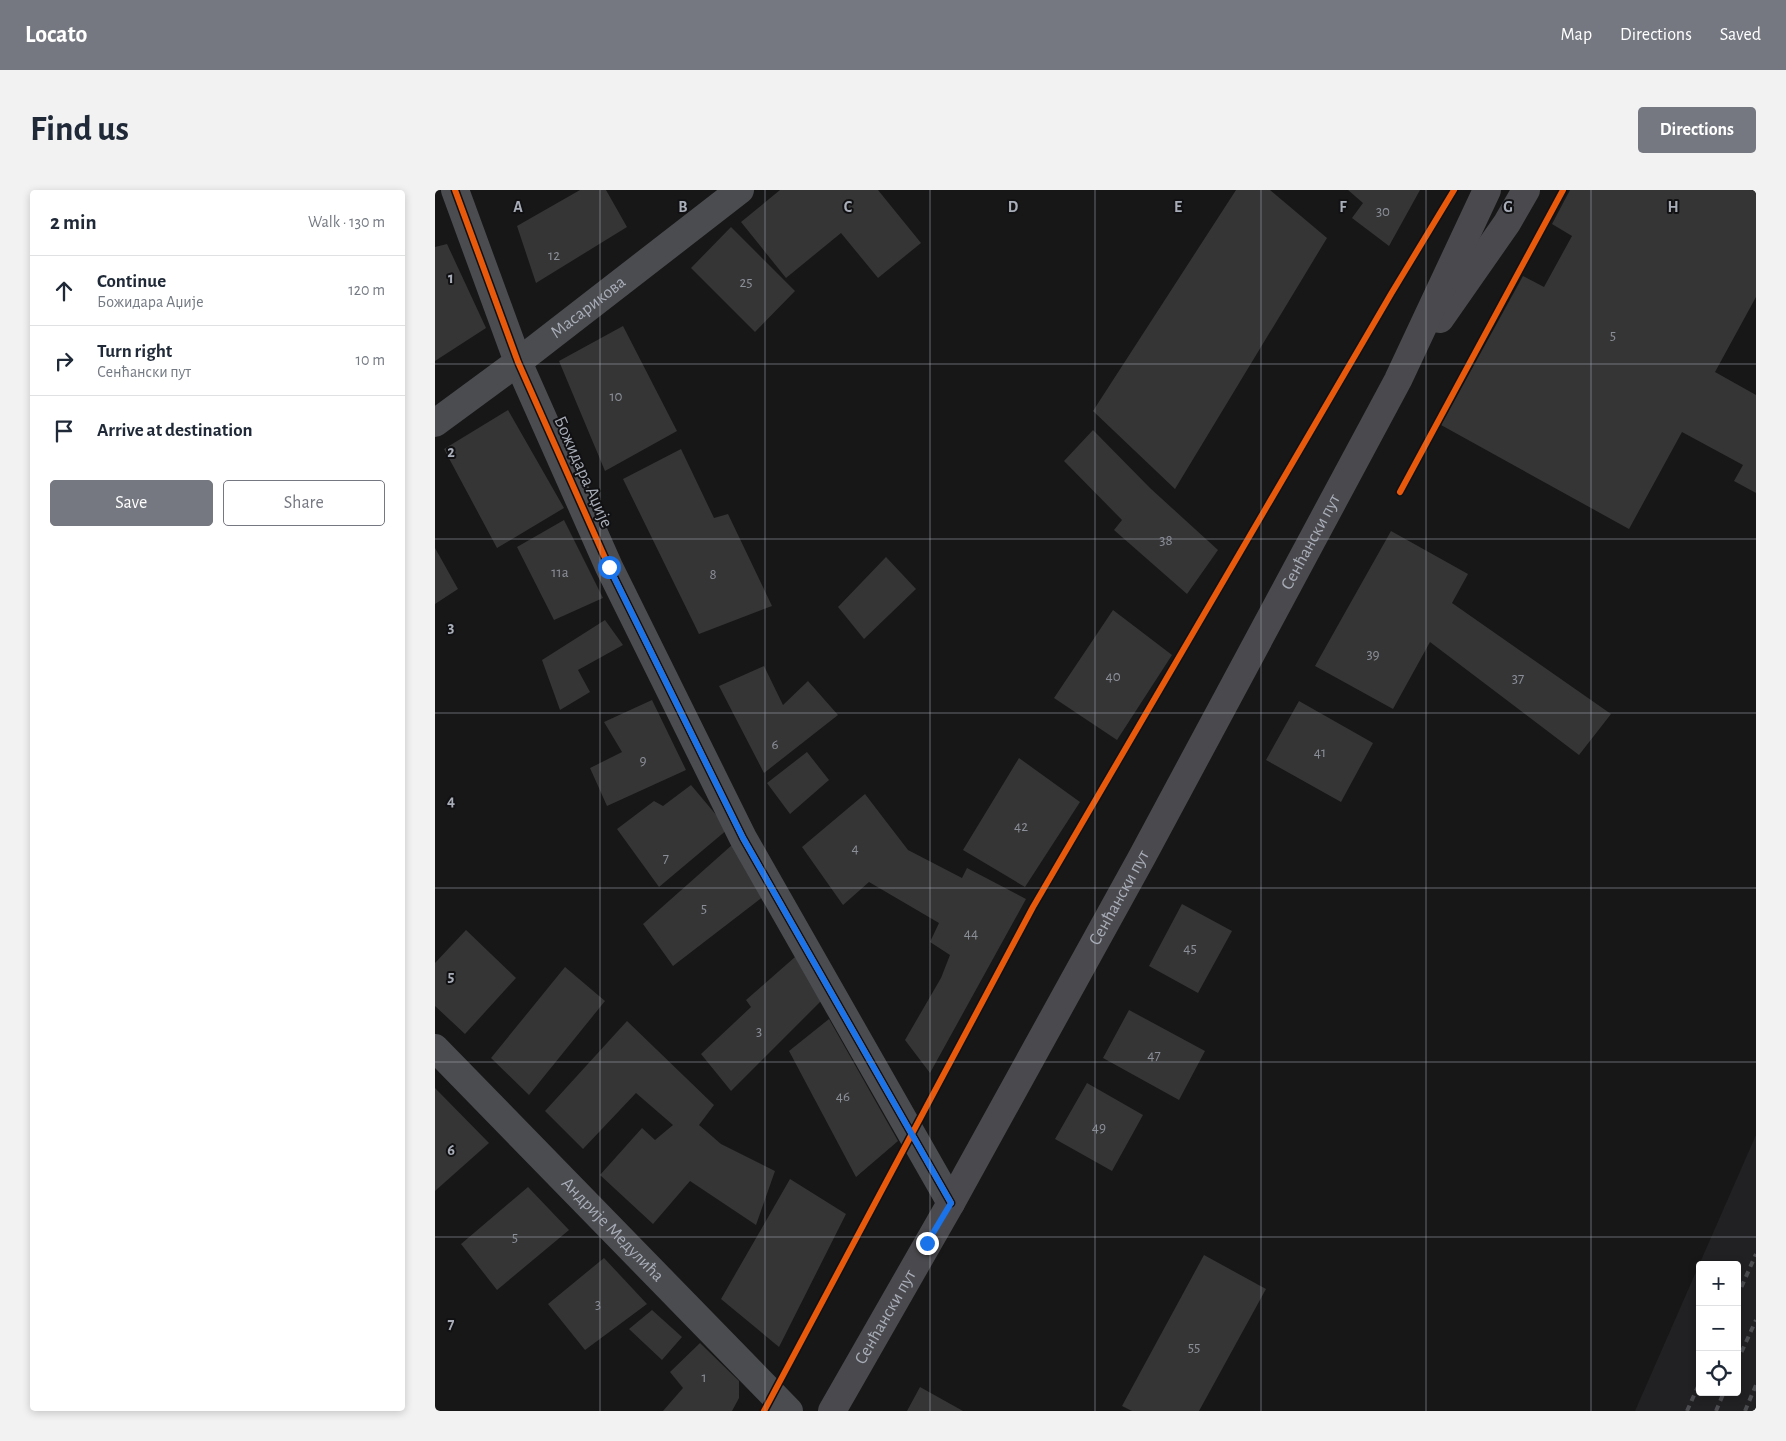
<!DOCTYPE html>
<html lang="en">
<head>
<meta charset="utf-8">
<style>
  :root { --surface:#fff; --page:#f2f2f3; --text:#1f2937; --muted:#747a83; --line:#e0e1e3; --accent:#757880 }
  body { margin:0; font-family:"Alegreya Sans",sans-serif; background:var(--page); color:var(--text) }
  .controls { position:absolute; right:15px; bottom:15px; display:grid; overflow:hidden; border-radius:5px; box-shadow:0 2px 8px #0003 }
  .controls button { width:45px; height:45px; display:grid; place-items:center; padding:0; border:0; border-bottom:1px solid var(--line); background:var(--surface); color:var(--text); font:25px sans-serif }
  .stop { position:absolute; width:15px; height:15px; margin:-11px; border:4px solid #1a73e8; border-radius:50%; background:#fff }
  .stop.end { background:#1a73e8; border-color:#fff; box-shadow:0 1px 5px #0008 }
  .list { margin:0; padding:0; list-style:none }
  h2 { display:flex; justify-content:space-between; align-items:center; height:65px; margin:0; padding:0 20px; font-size:21px }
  h2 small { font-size:16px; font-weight:400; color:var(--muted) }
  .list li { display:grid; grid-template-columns:32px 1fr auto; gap:15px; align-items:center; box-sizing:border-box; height:70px; padding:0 20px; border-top:1px solid var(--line) }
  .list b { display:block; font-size:19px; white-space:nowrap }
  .list p { margin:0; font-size:16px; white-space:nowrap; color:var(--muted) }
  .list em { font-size:16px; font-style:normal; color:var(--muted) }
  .actions { display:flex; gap:10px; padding:15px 20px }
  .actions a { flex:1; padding:11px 0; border:1px solid var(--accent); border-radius:5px; text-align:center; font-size:18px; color:var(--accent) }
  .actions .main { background:var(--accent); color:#fff }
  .icon { flex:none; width:28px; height:28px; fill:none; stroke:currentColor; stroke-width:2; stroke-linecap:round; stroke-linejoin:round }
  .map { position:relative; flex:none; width:1321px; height:1221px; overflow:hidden; border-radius:5px }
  header { display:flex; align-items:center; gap:30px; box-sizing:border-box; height:70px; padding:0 25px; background:var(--accent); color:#fff }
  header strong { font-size:24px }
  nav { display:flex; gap:28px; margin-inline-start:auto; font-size:18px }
  .intro { display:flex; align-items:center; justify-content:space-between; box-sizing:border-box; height:120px; padding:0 30px }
  h1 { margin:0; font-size:35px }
  .button { padding:12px 22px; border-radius:5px; background:var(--accent); color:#fff; font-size:18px; font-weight:700 }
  main { display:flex; gap:30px; padding:0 30px }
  aside { flex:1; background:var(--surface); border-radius:5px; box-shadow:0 2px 8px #0003 }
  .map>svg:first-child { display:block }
  .built { fill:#212123; fill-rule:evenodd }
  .building { fill:#353536 }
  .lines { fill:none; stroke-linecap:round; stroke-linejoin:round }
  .street { stroke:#4b4c50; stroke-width:28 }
  .secondary { stroke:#4a4a4e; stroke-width:28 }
  .rail { stroke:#4b4c4f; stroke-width:4; stroke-dasharray:6 5; stroke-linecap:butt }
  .cycleway-casing { stroke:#111113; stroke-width:9 }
  .cycleway { stroke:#e8590c; stroke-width:6 }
  .route { stroke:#1a73e8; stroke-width:6 }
  .grid { fill:none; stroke:#a8adb8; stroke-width:1; stroke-opacity:0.55 }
  .labels { text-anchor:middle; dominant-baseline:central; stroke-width:4; stroke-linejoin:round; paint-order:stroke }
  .number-label { font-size:15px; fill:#8b8f98 }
  .street-label { font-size:18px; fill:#a8adb8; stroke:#111113 }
  .grid-label { font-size:16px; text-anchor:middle; font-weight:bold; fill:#a8adb8; stroke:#111113; stroke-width:4; stroke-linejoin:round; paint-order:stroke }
</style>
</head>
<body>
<header>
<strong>Locato</strong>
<nav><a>Map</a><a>Directions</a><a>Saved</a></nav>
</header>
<div class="intro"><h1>Find us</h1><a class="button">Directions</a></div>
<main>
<aside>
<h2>2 min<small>Walk · 130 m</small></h2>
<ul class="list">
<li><svg class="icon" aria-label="ahead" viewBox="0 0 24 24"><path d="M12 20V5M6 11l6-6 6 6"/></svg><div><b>Continue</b><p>Божидара Аџије</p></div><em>120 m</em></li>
<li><svg class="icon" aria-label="right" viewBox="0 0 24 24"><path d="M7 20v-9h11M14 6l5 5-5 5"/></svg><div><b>Turn right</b><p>Сенћански пут</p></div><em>10 m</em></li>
<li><svg class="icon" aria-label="arrive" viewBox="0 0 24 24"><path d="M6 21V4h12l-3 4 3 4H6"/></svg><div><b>Arrive at destination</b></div></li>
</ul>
<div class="actions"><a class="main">Save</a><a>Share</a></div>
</aside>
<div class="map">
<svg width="1321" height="1221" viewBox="0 0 1321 1221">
  <rect width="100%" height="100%" fill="#171717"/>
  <path class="built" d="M1321,945V1221H1200ZM1265,1075H1302V1202H1265Z"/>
  <path class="building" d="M145,0H171L192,37L101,93L82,36Z
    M345,0H443L486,53L443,88L406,43L351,88L306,32Z
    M801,0H835L892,48L740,299L658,221Z
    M913,0H985L954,56L917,28L928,13Z
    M1135,0H1321V107L1280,182L1321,205V303L1299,291L1308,275L1247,242L1194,339L1006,235L1088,86L1109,97L1137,46L1117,34Z
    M296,37L360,101L320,142L256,78Z
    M12,54L51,138L0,171V57Z
    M188,136L242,241L170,281L124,171Z
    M73,220L129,318L62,358L9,259Z
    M658,240L715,298L783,360L752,404L679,340L687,330L629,271Z
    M246,259L279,328L293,324L337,416L264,444L188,289Z
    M129,330L168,408L119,430L82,357Z
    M956,341L1033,384L1017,413L1176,524L1144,565L995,452L958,519L880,476Z
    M0,358L23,399L0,414Z
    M451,367L481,399L429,449L403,417Z
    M678,420L737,465L682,550L619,508Z
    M170,430L188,455L143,480L155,502L125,520L107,470Z
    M329,476L348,515L373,491L403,525L329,583L284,496Z
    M217,510L251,580L172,616L155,578L187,562L169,532Z
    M864,511L938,553L906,612L831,570Z
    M372,562L394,590L355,624L332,593Z
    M584,568L645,612L590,697L528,660Z
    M256,595L293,639L224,697L182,639L219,611L228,616Z
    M430,604L473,660L527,688L532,678L591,709L495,883L470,850L506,788L515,765L495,752L504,733L434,692L408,715L367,657Z
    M297,655L333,703L238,776L208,734Z
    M747,714L797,741L763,803L714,776Z
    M31,740L81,788L30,844L0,816V773Z
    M360,767L389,808L296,901L266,864L316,817L311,810Z
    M130,777L170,811L94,905L56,868Z
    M694,820L770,861L744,910L668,868Z
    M394,829L463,951L421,987L354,861Z
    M192,831L279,915L264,935L286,954L340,981L321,1035L255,991L218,1034L165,985L207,938L220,950L238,935L201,903L148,959L110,921Z
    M652,893L708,925L677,981L620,949Z
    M0,898L54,953L0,1001Z
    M355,989L411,1024L344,1157L286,1109Z
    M93,997L134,1040L62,1100L26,1054Z
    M769,1065L831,1099L764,1221H697L687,1216Z
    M169,1068L212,1114L150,1160L113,1114Z
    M217,1120L247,1147L227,1170L194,1139Z
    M265,1153L304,1191V1208L297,1221H228L248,1198L235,1182Z
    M485,1197L528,1221H472Z"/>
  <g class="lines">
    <g class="street">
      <path d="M20,0L83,172L174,377L308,648L516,1013"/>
      <path id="s1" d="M0,233L83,172L305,0"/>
      <path id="s2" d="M0,858L354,1221"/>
    </g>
    <g class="secondary">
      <path d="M1005,129L1072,33L1091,0"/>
      <path id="s3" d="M397,1221L516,1013L707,667L963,190L1052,0"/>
    </g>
    <path class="rail" d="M1302,1107L1321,1064
      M1302,1172L1321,1130
      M1252,1221L1265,1192
      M1281,1221L1289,1202
      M1310,1221L1321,1195"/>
    <defs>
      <path id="cycleway" d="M20,0L83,172L174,377L308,648L516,1013
        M965,302L1128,0
        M329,1221L598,717L956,104L1019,0"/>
    </defs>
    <use href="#cycleway" class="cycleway-casing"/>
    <use href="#cycleway" class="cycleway"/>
  </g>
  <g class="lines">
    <path class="route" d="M174,377L308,648L516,1013L492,1053"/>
  </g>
  <path class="grid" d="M165,0V1221M330,0V1221M495,0V1221M660,0V1221M826,0V1221M991,0V1221M1156,0V1221M0,174H1321M0,349H1321M0,523H1321M0,698H1321M0,872H1321M0,1047H1321"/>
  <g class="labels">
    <g class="number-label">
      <text x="948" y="21">30</text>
      <text x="119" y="65">12</text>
      <text x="311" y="92">25</text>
      <text x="1178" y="145">5</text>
      <text x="181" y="206">10</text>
      <text x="731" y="350">38</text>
      <text x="125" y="382">11a</text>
      <text x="278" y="384">8</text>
      <text x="938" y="464">39</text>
      <text x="678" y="486">40</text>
      <text x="1083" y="488">37</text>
      <text x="340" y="554">6</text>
      <text x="885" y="562">41</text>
      <text x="208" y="570">9</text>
      <text x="586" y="636">42</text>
      <text x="420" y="658">4</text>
      <text x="231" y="668">7</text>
      <text x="269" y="718">5</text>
      <text x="536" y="743">44</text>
      <text x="755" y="758">45</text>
      <text x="324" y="841">3</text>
      <text x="719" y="865">47</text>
      <text x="408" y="906">46</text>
      <text x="664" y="937">49</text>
      <text x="80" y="1047">5</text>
      <text x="163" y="1114">3</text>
      <text x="759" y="1157">55</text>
      <text x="269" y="1187">1</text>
    </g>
    <g class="street-label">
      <text stroke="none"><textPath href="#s1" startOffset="192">Масарикова</textPath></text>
      <text transform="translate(148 282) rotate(66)">Божидара Аџије</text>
      <text stroke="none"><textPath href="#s3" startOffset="992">Сенћански пут</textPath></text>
      <text stroke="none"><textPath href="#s3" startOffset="588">Сенћански пут</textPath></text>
      <text stroke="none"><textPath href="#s2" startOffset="254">Андрије Медулића</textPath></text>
      <text stroke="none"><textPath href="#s3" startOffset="108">Сенћански пут</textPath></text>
    </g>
  </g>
  <g class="grid-label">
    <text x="83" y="22">A</text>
    <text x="248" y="22">B</text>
    <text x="413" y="22">C</text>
    <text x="578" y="22">D</text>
    <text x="743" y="22">E</text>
    <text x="908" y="22">F</text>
    <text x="1073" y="22">G</text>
    <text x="1238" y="22">H</text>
    <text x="16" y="93">1</text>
    <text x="16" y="267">2</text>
    <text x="16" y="442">3</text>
    <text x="16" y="616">4</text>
    <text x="16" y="791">5</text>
    <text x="16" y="965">6</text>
    <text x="16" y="1139">7</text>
  </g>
</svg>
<div class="controls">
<button>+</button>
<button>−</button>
<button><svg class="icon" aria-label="locate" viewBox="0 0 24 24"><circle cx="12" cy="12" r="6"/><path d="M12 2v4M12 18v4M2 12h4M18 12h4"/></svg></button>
</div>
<div class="stop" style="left:174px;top:377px"></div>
<div class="stop end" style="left:492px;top:1053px"></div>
</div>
</main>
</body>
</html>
